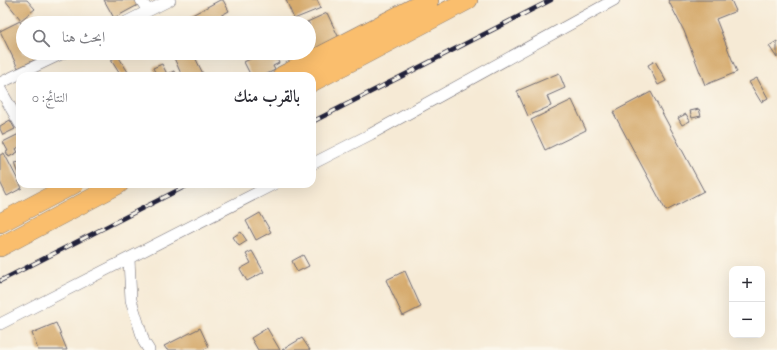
<!DOCTYPE html>
<html lang="ar">
<head>
<meta charset="utf-8">
<style>
  :root { --surface:#fff; --page:#f2f2f3; --text:#2b2b33; --muted:#7c7c81; --line:#e1e1e2 }
  body { margin:0; font-family:"Sorts Mill Goudy",Amiri,serif; background:var(--page); color:var(--text); direction:rtl }
  .controls { position:absolute; right:12px; bottom:12px; display:grid; overflow:hidden; border-radius:8px; box-shadow:0 4px 16px #0002 }
  .controls button { width:36px; height:36px; display:grid; place-items:center; padding:0; border:0; border-bottom:1px solid var(--line); background:var(--surface); color:var(--text); font:20px sans-serif }
  .list { margin:0; padding:0; list-style:none }
  h2 { display:flex; justify-content:space-between; align-items:center; height:52px; margin:0; padding:0 16px; font-size:17px }
  h2 small { font-size:13px; font-weight:400; color:var(--muted) }
  .icon { flex:none; width:22px; height:22px; fill:none; stroke:currentColor; stroke-width:2; stroke-linecap:round; stroke-linejoin:round }
  .map { position:relative; flex:none; width:777px; height:350px; overflow:hidden; direction:ltr }
  .search { position:absolute; background:var(--surface); box-shadow:0 4px 16px #0002; left:16px; top:16px; width:300px; height:44px; display:flex; align-items:center; gap:10px; box-sizing:border-box; padding:0 14px; border-radius:22px; color:var(--muted); font-size:15px }
  .panel { position:absolute; background:var(--surface); box-shadow:0 4px 16px #0002; left:16px; top:72px; width:300px; height:116px; border-radius:12px; direction:rtl }
  .map>svg:first-child { display:block }
  .building { fill:#d6ab6e }
  .lines { fill:none; stroke-linecap:round; stroke-linejoin:round }
  .minor-casing { stroke:#6c6871; stroke-width:12 }
  .trunk-casing { stroke:#6c6871; stroke-width:20 }
  .minor { stroke:#fff; stroke-width:11 }
  .trunk { stroke:#fabe6d; stroke-width:19 }
  .rail-casing { stroke:#22223b; stroke-width:4.5 }
  .rail { stroke:#fbf7ec; stroke-width:3; stroke-dasharray:9; stroke-linecap:butt }
</style>
</head>
<body>
<div class="map">
<svg width="777" height="350" viewBox="0 0 777 350">
  <rect width="100%" height="100%" fill="#fbf7ec"/>
  <filter id="ink" filterUnits="userSpaceOnUse"><feTurbulence type="fractalNoise" baseFrequency=".025" numOctaves="2"/><feDisplacementMap in="SourceGraphic" scale="8" xChannelSelector="R" yChannelSelector="G"/><feConvolveMatrix kernelMatrix="1 2 1 2 8 2 1 2 1" color-interpolation-filters="sRGB"/></filter>
  <filter id="wash" filterUnits="userSpaceOnUse"><feTurbulence type="fractalNoise" baseFrequency=".012" numOctaves="4" result="noise"/><feDisplacementMap in="SourceGraphic" scale="16" xChannelSelector="R" yChannelSelector="G"/><feGaussianBlur stdDeviation="0.9" result="paint"/><feColorMatrix in="noise" values="0 0 0 0 0 0 0 0 0 0 0 0 0 0 0 0 0 1.4 0 .05"/><feComposite in="paint" operator="in"/></filter>
  <g filter="url(#wash)">
    <rect width="100%" height="100%" fill="#f6ead5"/>
    <g id="blocks">
      <path class="building" d="M5,0H27L35,9L21,20Z
        M104,0H135L138,5L114,18Z
        M220,0H223L229,11L207,23H182L181,21Z
        M286,0H317L321,8L294,19Z
        M668,0H731L736,11L716,19L737,72L705,85L684,31Z
        M327,13L339,38L312,51L309,46V23H305Z
        M20,21L23,27V53H44L45,55L18,68L0,31Z
        M777,41V58L769,46Z
        M184,53H193L204,76H182L174,58Z
        M262,53H274L279,63L273,66L275,70L263,76H251L244,62Z
        M118,56L128,72L121,76L111,60Z
        M655,61L666,81L658,85L648,65Z
        M162,64L167,74L174,71L176,76H157L153,68Z
        M559,73L565,88L547,96L551,106L528,116L517,91Z
        M757,78L768,98L761,102L749,82Z
        M651,92L704,191L666,211L613,112Z
        M572,100L586,130L545,150L531,120Z
        M699,109L701,116L692,118L690,111Z
        M686,114L690,121L682,125L678,118Z
        M10,120L15,129L3,135L0,129V126Z
        M19,134L20,136V146L16,149L18,152L9,157L6,152L8,151L3,142Z
        M4,153L22,188L7,196L0,182V155Z
        M20,162V177L15,163Z
        M260,213L271,232L256,240L246,221Z
        M241,232L247,241L239,246L233,237Z
        M252,251L264,272L247,281L240,269L251,263L246,254Z
        M303,255L309,266L297,272L292,261Z
        M405,271L421,307L403,316L386,280Z
        M56,323L67,350H38L32,333Z
        M200,328L209,347L202,350H167L164,346Z
        M267,328L280,350H258L251,338Z
        M302,338L310,350H282Z"/>
    </g>
  </g>
  <g filter="url(#ink)">
    <use href="#blocks" fill-opacity="0" stroke="#6c6871" stroke-width="1"/>
    <g class="lines">
      <defs>
        <path id="minor" d="M141,0L148,11
          M124,23L170,0
          M0,83L63,53
          M0,89L20,124
          M312,164L371,134L614,0
          M129,259L131,300L144,342L149,350
          M0,324L274,184"/>
        <path id="trunk" d="M282,76L429,0
          M312,82L468,0
          M0,223L74,184
          M0,247L119,184"/>
      </defs>
      <use href="#minor" class="minor-casing"/>
      <use href="#trunk" class="trunk-casing"/>
      <use href="#minor" class="minor"/>
      <use href="#trunk" class="trunk"/>
      <defs>
        <path id="rail" d="M312,122L551,0
          M0,281L190,184"/>
      </defs>
      <use href="#rail" class="rail-casing"/>
      <use href="#rail" class="rail"/>
    </g>
  </g>
</svg>
<div class="controls">
<button>+</button>
<button>−</button>
</div>
<div class="search"><svg class="icon" aria-label="search" viewBox="0 0 24 24"><circle cx="10" cy="10" r="6"/><path d="M15 15l6 6"/></svg>ابحث هنا</div>
<section class="panel">
<h2>بالقرب منك<small>النتائج: 0</small></h2>
<ul class="list">
</ul>
</section>
</div>
</body>
</html>
